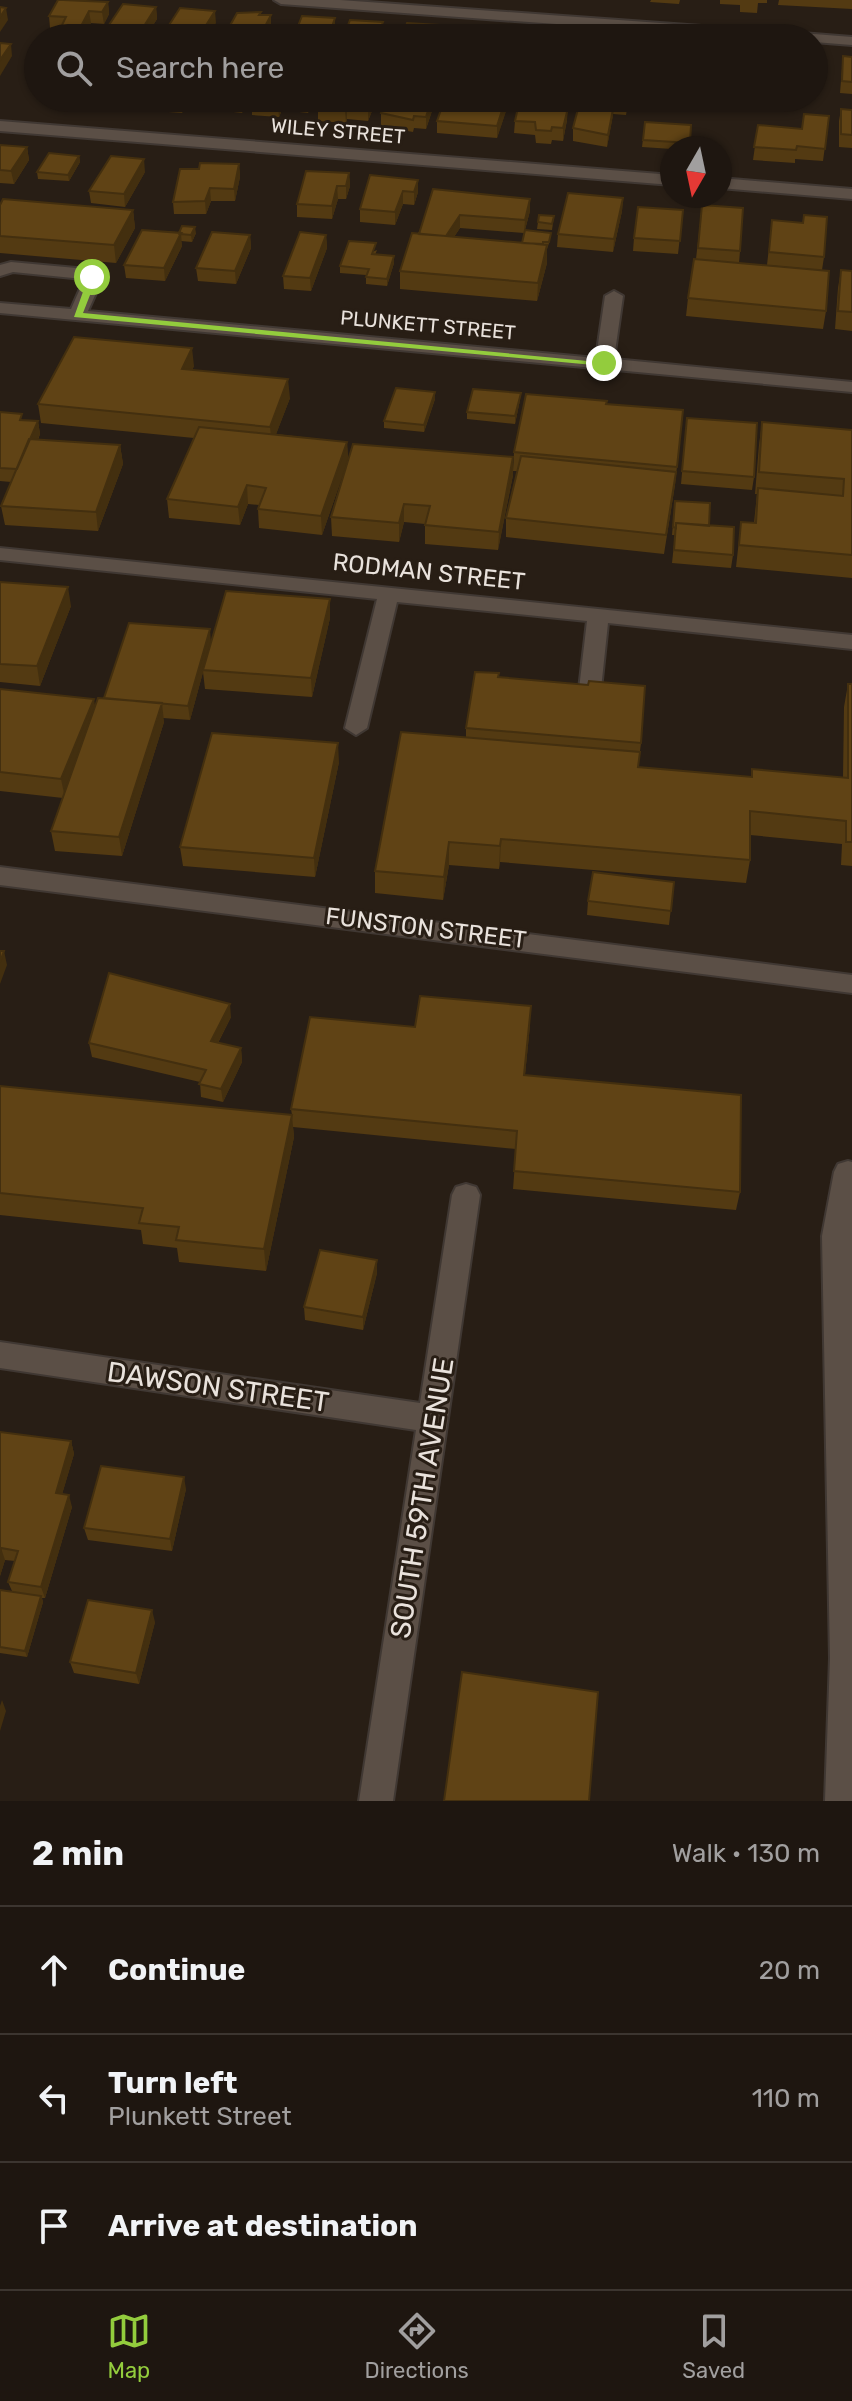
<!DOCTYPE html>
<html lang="en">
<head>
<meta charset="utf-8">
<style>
  :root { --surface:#1e1610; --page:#261f19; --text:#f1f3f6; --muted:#a19f9f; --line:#3c3530; --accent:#93cc3d }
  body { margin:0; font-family:Rubik,sans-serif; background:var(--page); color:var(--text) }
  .compass { position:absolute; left:660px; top:136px; width:72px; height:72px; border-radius:50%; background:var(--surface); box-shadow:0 2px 6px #0004; rotate:189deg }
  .stop { position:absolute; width:24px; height:24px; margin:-18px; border:6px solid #93cc3d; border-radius:50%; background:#fff }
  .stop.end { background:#93cc3d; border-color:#fff; box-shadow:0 2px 8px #0008 }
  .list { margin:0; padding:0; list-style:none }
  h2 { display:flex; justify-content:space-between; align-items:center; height:104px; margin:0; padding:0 32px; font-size:34px }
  h2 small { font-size:26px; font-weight:400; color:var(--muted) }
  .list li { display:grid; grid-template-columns:52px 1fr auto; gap:24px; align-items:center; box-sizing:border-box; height:128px; padding:0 32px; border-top:2px solid var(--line) }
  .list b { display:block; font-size:30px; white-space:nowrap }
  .list p { margin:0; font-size:26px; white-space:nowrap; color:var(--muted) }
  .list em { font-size:26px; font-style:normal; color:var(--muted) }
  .icon { flex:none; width:44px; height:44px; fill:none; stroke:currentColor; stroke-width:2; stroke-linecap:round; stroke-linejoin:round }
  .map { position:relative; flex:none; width:852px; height:1801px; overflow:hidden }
  .search { position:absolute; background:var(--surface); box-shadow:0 2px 6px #0004; left:24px; right:24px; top:24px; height:88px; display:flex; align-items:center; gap:20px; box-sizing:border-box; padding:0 28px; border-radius:44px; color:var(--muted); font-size:30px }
  .sheet { height:488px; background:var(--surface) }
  nav { display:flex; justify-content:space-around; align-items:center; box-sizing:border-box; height:112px; border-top:2px solid var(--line); background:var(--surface); font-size:22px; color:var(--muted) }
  nav a { display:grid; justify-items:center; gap:4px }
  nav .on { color:var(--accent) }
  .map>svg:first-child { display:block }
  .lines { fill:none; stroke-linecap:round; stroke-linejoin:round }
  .minor-casing { stroke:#403833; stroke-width:4 }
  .minor { fill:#5b4f46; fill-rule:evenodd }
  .wall { fill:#533a12; fill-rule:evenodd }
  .shaded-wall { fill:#432f0f }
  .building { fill:#604315; stroke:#432f0f; stroke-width:2 }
  .route { fill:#93cc3d }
  .labels { text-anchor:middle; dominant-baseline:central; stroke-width:6; stroke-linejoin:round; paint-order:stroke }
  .far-street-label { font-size:20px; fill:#e9e2dc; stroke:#281e15 }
  .street-label { font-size:24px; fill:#e9e2dc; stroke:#281e15 }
  .near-street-label { font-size:28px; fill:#e9e2dc; stroke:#281e15 }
</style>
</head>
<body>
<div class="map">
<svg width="852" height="1801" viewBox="0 0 852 1801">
  <rect width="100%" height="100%" fill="#281e15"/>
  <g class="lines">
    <defs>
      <path id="minor" d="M274,0H340L814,34L852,37V45L814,42V38H749L281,4Z
        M0,121L672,175V185L0,131Z
        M720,178L852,189V199L720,188Z
        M11,262L87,269L98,273L101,282L88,311L596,358L605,296L614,291L623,296L614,359L852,382V392L0,313V303L71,309L83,282V279L13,272L0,276V265Z
        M0,548L852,635V649L608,623L601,689L590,696L579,689L587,621L397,602L367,728L356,735L345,728L377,599L0,560Z
        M0,867L852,975V993L0,885Z
        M848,1161L852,1162V1801H825L830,1658L822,1236L834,1172L838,1164Z
        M466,1184L476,1187L480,1195L393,1801H359L416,1430L0,1368V1342L420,1403L452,1195L456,1187Z"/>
    </defs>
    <use href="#minor" class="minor-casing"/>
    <use href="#minor" class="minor"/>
  </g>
  <path class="wall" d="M651,0H680L679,4L650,2Z
    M720,0H767V3H758L757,13L740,12V5L720,4Z
    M779,0H852V9L778,5Z
    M108,2L109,14L104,24L91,23L83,38H61L60,29L50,28L49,16Z
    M156,7L157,19L145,38H106L105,31Z
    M843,56L852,57V94L840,93Z
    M126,98H189L182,113L128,109Z
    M191,98H248L242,113L192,107Z
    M254,98H314L308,113L282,110L279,117L252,115V103Z
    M387,98H435V102L426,129L414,128L413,132L381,126V113Z
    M445,98H510L497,138L437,133V121Z
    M526,98H551V106L567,120L563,141L552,140L551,144L536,143L535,135L514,133L515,121Z
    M629,98L626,115L613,114L607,147L573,141V128Z
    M650,98H694V100Z
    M376,101L368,121L347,119L346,123L318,121V109Z
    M841,109L852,110V148L839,147V121Z
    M829,116L823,161L795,159V163L753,160L758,125L802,129Z
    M645,122L691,125L689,148L672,149L642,147Z
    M0,145L27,147L29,160L14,184L0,183Z
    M79,156L80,162L69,181L38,179L37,172Z
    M239,164L240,177L235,201H211L206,214H174L173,202L199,169Z
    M145,172L125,207L91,203L89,191Z
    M349,173L350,186L346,199H338L332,219L297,217V204Z
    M418,180V192L414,205L403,204L395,225L360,222V209Z
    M433,189L530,199V211L525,230L550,240L547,249V263L537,301L400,289V271L419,234ZM460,228L524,233L522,243L454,237Z
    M623,198L622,211L613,252L557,247L558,234Z
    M0,205L133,210L135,228L116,263L0,253Z
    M702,205L740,251L739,263L826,311L823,329L686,316L688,298L696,259Z
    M683,210L678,254L633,251L634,238Z
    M554,216L552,230L537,229L538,222Z
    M772,220L824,257L822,270L767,265Z
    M142,230L196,233L192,242L181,241L182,246L165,281L126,278L124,265Z
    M250,235L251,248L236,284L198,281L196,268Z
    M326,235L327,248L311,291L284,289L283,276Z
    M377,250L375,255L394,256V263L387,286L366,284V275L340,273V266Z
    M841,270L852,271V331L835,329L838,288Z
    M194,366L192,370L290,398L276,434L347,442L348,460L322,535L259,528L258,509L259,505L248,504L240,525L169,518L167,499L194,438L41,423L38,404Z
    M435,392V399L424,432L384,428V421Z
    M520,400L515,424L467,419V412Z
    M606,404L683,410L675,485L664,554L506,537V518L517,471H513L514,452Z
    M0,412L23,420L38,421L40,434L38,440L120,445L123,464L98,531L5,525L1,506L11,482L0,481Z
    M687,418L754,477L752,490L681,484Z
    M762,422L852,430V578L736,567L741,522L754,523L757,494H755L759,445Z
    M513,457V475L498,550L425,544V524L404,522L399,542L332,536L331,517Z
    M675,501L709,526L733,555L731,568L672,563L675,535H672Z
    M0,582L71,606L40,686L0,682Z
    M330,618L312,697L205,689L203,672L190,720L163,718L164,722L122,856L55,851L51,831L63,798L0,791V689L95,707L104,698L211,642Z
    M498,677L641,743L638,767L751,777L752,769L843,778L844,707L848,684H852V866L841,865L842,844L750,835V860L746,883L500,862L499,869L449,865L443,900L375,893V871L466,738V728Z
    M339,762L315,877L183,866L180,847Z
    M674,882L669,925L587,915L588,901Z
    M231,1017L218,1043L241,1048L242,1062L223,1102L201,1097L200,1082L92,1057L89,1043Z
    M530,1025L525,1075L740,1192L736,1210L513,1189L516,1149L293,1127L294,1137L266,1271L179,1262L177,1248L143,1244L141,1230L0,1215V1086L292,1115L291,1109L415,1027Z
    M377,1260V1273L363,1330L305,1320L304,1307Z
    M0,1432L71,1441L74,1454L62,1494L72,1507L45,1598H42L43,1602L27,1657L0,1653V1590L12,1591L8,1582L15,1561L5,1560L0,1576Z
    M186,1489L172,1551L88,1540L84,1528Z
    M155,1622L139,1684L74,1673L70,1662Z"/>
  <path class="shaded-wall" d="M108,2L109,14L104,24L102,12Z
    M156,7L157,19L145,38H139V34Z
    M6,8L8,20L0,32V17Z
    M89,11L91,23L83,38H80L79,30Z
    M215,11L216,23L207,38H198Z
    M271,15V27L266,38H259Z
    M335,18V30L332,38H328Z
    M383,22V34L382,38H377Z
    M11,44L12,56L0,76V60Z
    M182,98H189L182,113L181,100Z
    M242,98H248L242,113L241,101Z
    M281,98L282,110L279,117L278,105Z
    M309,98H314L308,113V101Z
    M372,98H376V101L368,121V108Z
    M432,98H435V102L426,129V117Z
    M506,98H510V100L497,138V126Z
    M614,104L613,116L607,147L608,135Z
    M347,107V119L346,123L345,111Z
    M568,108L567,120L563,141V128Z
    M27,147L29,160L14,184L11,171Z
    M79,156L80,162L69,181L68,175Z
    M144,159L145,172L125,207L124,194Z
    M239,164L240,177L235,201L234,189Z
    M349,173L350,186L346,199V186Z
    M418,180V192L414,205V192Z
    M337,186L338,199L332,219V206Z
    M210,188L211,201L206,214L205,201Z
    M403,191V204L395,225V212Z
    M623,198L622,211L613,252L614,239Z
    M530,199V211L524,233L525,220Z
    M133,210L135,228L116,263L114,245Z
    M460,215V228L445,250V237Z
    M195,227L196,233L192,242L191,235Z
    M181,233L182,246L165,281L164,268Z
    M250,235L251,248L236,284L235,271Z
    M326,235L327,248L311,291L310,278Z
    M547,245V263L537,301L538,283Z
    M394,256V263L387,286V279Z
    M192,348L194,366L184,388L182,369Z
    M288,379L290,398L272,445L270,427Z
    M435,392V399L424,432V425Z
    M521,393L520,400L515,424V416Z
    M38,421L40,434L19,482L17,469Z
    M347,442L348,460L322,535L321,516Z
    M120,445L123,464L98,531L96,512Z
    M513,457V475L498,550L499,532Z
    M247,485L248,504L240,525L238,507Z
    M404,504V522L399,542V523Z
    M68,587L71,606L40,686L37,666Z
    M330,599V618L312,697L311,678Z
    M210,629L211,643L190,720L188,706Z
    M94,699L97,718L65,798L61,779Z
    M162,703L164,722L122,856L119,837Z
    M338,743L339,762L315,877L314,858Z
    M501,839L500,862L499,869L500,846Z
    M449,842V865L443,900L444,877Z
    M4,951L7,965L0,984V962Z
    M230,1004L231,1017L212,1054L211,1041Z
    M241,1048L242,1062L223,1102L221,1089Z
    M292,1115L294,1137L266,1271L264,1249Z
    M377,1260V1273L363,1330V1317Z
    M71,1441L74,1454L59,1505L56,1493Z
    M184,1477L186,1489L172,1551L170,1539Z
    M69,1495L72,1507L45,1598L41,1587Z
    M1,1548L5,1560L0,1576V1552Z
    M41,1596L43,1602L27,1657L25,1651Z
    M152,1610L155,1622L139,1684L136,1673Z
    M2,1700L6,1711L0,1731V1706Z"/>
  <path class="building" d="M58,0H63L108,2L102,12L89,11L79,30L60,29L66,17L49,16Z
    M123,4L156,7L139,34L105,31Z
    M0,7L6,8L0,17Z
    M180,8L215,11L198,38L162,36Z
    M261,12L259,15H271L259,38H223L237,13Z
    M302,16L335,18L328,38H281L284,31H296Z
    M350,20L383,22L377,37L390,38H343Z
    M407,23L455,26L451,38H402Z
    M483,33L521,35L520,38H467V37L481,38Z
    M0,43L11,44L0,60Z
    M814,56H817L815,87H814Z
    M843,56L852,57V82L842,81Z
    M151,98H182L181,100Z
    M218,98H242L241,101Z
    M254,98H281L278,105L252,103Z
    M286,98H309L308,101Z
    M323,98H372L368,108L347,107L345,111L318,109Z
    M387,98H432L426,117L414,116L413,120L381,113Z
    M445,98H506L497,126L437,121Z
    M520,98L552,101L550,106L568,108L563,128L552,127L551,131L536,130L535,122L515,121Z
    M581,98H629L627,109L613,108L614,104L580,101Z
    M580,101L614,104L608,135L573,128Z
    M841,109L852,110V135L841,134Z
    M804,114L829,116L825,149L797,146L796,150L754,147L758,125L802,129Z
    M645,122L691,125L690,143L643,140Z
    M0,145L27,147L11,171L0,170Z
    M49,153L79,156L68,175L37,172Z
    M111,156L144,159L124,194L89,191Z
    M200,163L239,164L234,189L210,188L205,201L173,202L180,169H199Z
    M306,171L349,173L346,186H337L332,206L297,204Z
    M370,175L418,180L414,192L403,191L395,212L360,209Z
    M433,189L530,199L525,220L460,215L446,236L419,234Z
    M568,193L623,198L614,239L558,234Z
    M3,199L133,210L114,245L0,236V205Z
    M702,205L743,208L740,251L698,248Z
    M638,207L683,210L680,241L634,238Z
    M539,215L554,216L552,224L538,222Z
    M804,215L827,217L824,257L769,252L772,220L803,223Z
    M182,226L195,227L191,235L180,234L181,233H179Z
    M142,230L181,233L164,268L124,265Z
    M525,230L551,233L549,242H543V244L522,243Z
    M212,232L250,235L235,271L196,268Z
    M300,232L326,235L310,278L283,276Z
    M412,233L547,245L538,283L400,271Z
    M349,241L376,243L372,254L394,256L387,279L366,277L369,269L340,266Z
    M694,259L829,271L826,311L688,298Z
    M841,270L852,271V312L838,311Z
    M74,337L192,348L182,369L288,379L270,427L38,404Z
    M396,388L435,392L424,425L384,421Z
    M473,389L521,393L515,416L467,412Z
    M526,394L607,401L606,404L683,410L677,467L514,452Z
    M0,412L22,414L20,420L38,421L17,469L0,468Z
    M687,418L757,423L754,477L682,471Z
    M762,422L852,430V555L739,545L741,522L756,523L758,488L843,496L844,479L759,472Z
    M199,427L347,442L321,516L258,509L266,488L247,485L238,507L167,499Z
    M29,439L120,445L96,512L1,506Z
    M353,444L513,457L499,532L425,525L430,506L404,504L399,523L331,517Z
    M521,456L676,472L666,535L506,518Z
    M675,501L710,503L709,526L676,523V528L673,527Z
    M676,523L734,527L733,555L674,550Z
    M0,582L68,587L37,666L0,664Z
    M226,591L330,599L311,678L203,670Z
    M129,623L210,629L188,706L104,698Z
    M475,672L499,673L498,677L588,685L589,681L645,686L641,743L466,728Z
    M848,684H852V842H846V821L750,811V860L501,839L500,846L449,842L444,877L375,871L401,732L640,752L638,767L752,777V769L848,778Z
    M0,689L94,699L61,779L0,772Z
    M98,698L162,703L119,837L51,831Z
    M212,733L338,743L314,858L180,847Z
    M593,872L674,882L671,911L588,901Z
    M0,951H4L0,962Z
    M109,973L230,1004L211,1041L241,1048L221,1089L199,1084L206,1070L89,1043Z
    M420,996L531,1006L524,1075L741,1095L740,1192L514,1171L517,1131L291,1109L310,1017L415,1027Z
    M0,1086L292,1115L264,1249L176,1240L179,1227L139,1223L143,1208L0,1193Z
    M320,1250L377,1260L363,1317L304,1307Z
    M0,1432L71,1441L56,1493L69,1495L41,1587L8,1582L18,1551L1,1548L0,1552Z
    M101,1466L184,1477L170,1539L84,1528Z
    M0,1590L41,1596L25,1651L0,1647Z
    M88,1600L152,1610L136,1673L70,1662Z
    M462,1672L598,1692L589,1801H444Z"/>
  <path class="route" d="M89,275L97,277L83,313L609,363L604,366L74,317Z"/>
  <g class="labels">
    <g class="far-street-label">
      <text transform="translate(338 131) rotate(5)">WILEY STREET</text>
      <text transform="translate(428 325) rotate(5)">PLUNKETT STREET</text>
    </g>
    <g class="street-label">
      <text transform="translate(429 572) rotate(6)">RODMAN STREET</text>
      <text transform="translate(426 928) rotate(7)">FUNSTON STREET</text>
    </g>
    <g class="near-street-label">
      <text transform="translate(218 1387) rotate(8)">DAWSON STREET</text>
      <text transform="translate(422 1498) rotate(-81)">SOUTH 59TH AVENUE</text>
    </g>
  </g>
</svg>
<svg class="compass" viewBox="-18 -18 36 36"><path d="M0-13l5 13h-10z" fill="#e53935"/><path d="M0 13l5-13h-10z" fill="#a19f9f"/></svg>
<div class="stop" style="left:92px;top:277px"></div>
<div class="stop end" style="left:604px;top:363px"></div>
<div class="search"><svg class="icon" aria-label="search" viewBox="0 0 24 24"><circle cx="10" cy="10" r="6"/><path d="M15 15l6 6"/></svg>Search here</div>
</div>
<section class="sheet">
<h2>2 min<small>Walk · 130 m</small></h2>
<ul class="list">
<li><svg class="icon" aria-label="ahead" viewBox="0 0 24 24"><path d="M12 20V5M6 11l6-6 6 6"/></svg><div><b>Continue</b></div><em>20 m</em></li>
<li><svg class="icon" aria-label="left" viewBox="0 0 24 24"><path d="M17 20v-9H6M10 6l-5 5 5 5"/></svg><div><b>Turn left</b><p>Plunkett Street</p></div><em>110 m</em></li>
<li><svg class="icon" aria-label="arrive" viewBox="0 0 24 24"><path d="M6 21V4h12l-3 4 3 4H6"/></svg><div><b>Arrive at destination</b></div></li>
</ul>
</section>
<nav>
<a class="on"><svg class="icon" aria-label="map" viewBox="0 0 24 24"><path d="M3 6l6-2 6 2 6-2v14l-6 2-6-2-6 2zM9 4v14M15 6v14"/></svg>Map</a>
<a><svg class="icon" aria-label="directions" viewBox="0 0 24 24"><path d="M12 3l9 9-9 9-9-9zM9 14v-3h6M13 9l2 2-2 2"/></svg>Directions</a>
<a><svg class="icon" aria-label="saved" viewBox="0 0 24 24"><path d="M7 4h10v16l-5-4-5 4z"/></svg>Saved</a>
</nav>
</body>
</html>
